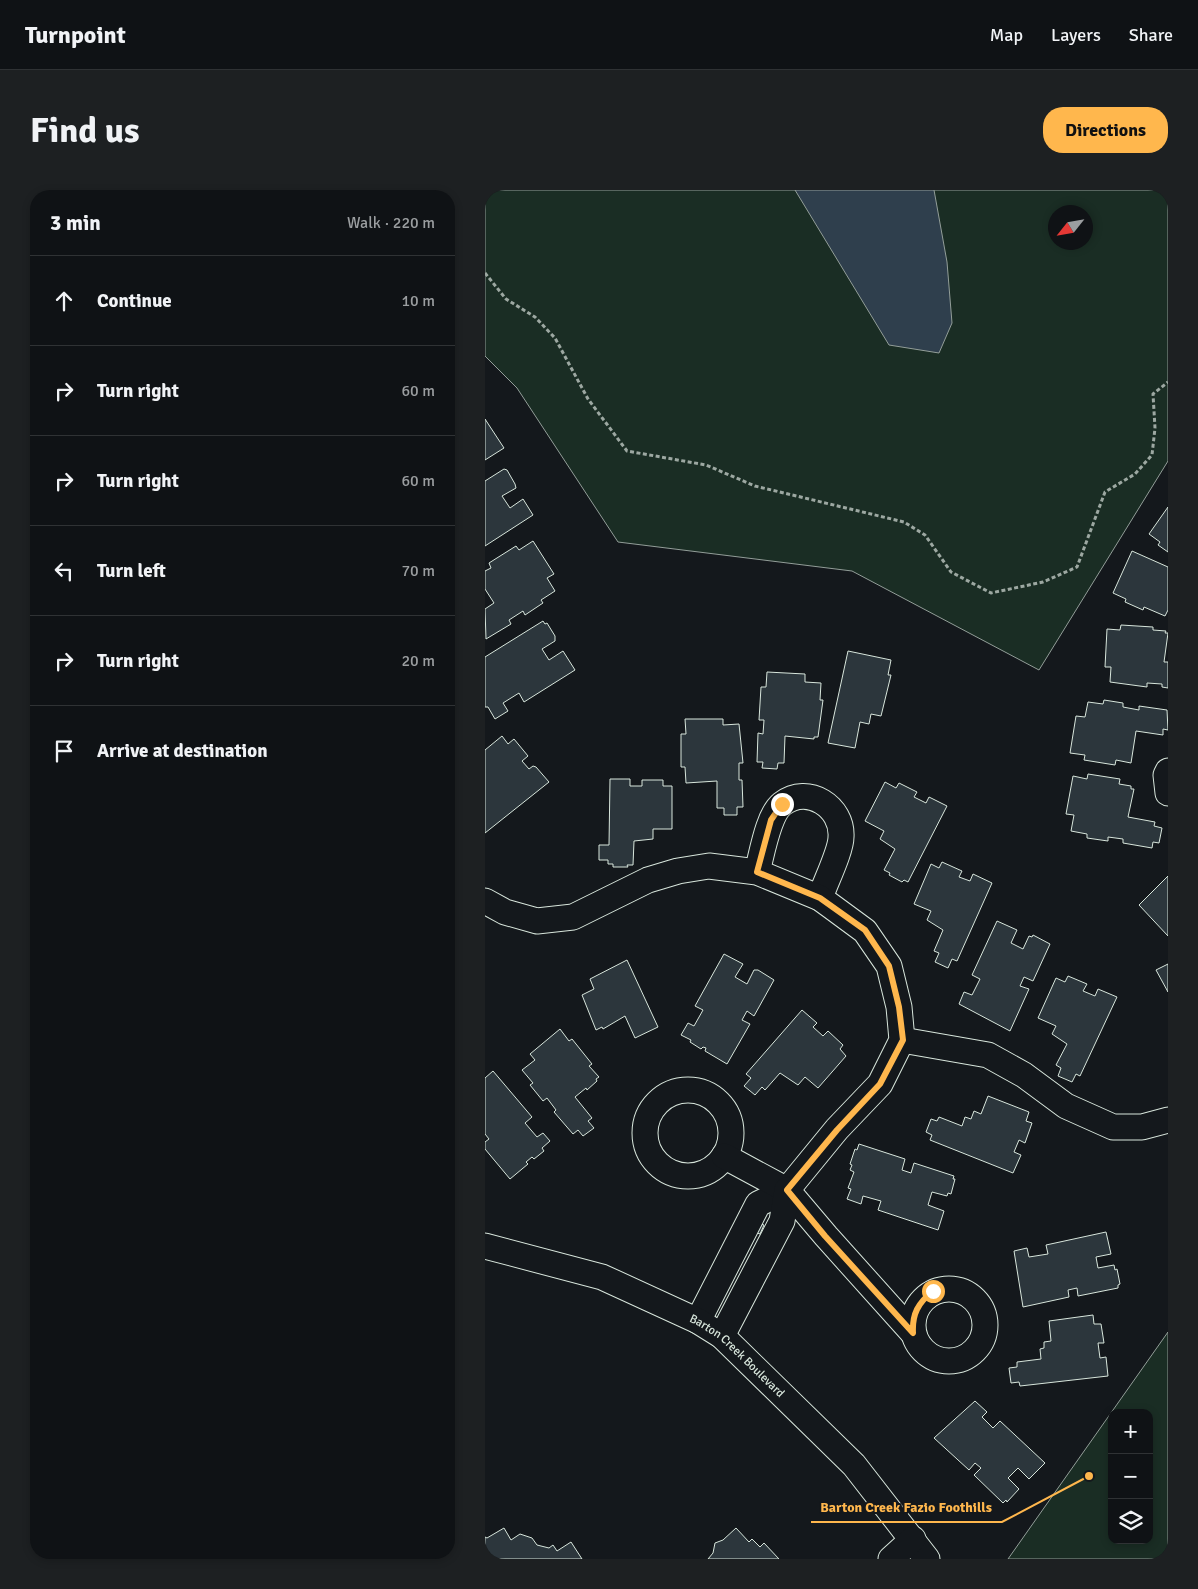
<!DOCTYPE html>
<html lang="en">
<head>
<meta charset="utf-8">
<style>
  :root { --surface:#0f1215; --page:#1d2022; --text:#f1f3f6; --muted:#9b9ea0; --line:#2f3234; --accent:#ffb74d }
  body { margin:0; font-family:Signika,sans-serif; background:var(--page); color:var(--text) }
  .controls { position:absolute; right:15px; bottom:15px; display:grid; overflow:hidden; border-radius:10px; box-shadow:0 2px 8px #0003 }
  .controls button { width:45px; height:45px; display:grid; place-items:center; padding:0; border:0; border-bottom:1px solid var(--line); background:var(--surface); color:var(--text); font:25px sans-serif }
  .compass { position:absolute; left:563px; top:15px; width:45px; height:45px; border-radius:50%; background:var(--surface); box-shadow:0 2px 8px #0003; rotate:239deg }
  .stop { position:absolute; width:15px; height:15px; margin:-11px; border:4px solid #ffb74d; border-radius:50%; background:#fff }
  .stop.end { background:#ffb74d; border-color:#fff; box-shadow:0 1px 5px #0008 }
  .list { margin:0; padding:0; list-style:none }
  h2 { display:flex; justify-content:space-between; align-items:center; height:65px; margin:0; padding:0 20px; font-size:21px }
  h2 small { font-size:16px; font-weight:400; color:var(--muted) }
  .list li { display:grid; grid-template-columns:32px 1fr auto; gap:15px; align-items:center; box-sizing:border-box; height:90px; padding:0 20px; border-top:1px solid var(--line) }
  .list b { display:block; font-size:19px; white-space:nowrap }
  .list em { font-size:16px; font-style:normal; color:var(--muted) }
  .icon { flex:none; width:28px; height:28px; fill:none; stroke:currentColor; stroke-width:2; stroke-linecap:round; stroke-linejoin:round }
  .map { position:relative; flex:none; width:683px; height:1369px; overflow:hidden; border-radius:20px }
  header { display:flex; align-items:center; gap:30px; box-sizing:border-box; height:70px; padding:0 25px; background:var(--surface); border-bottom:1px solid var(--line) }
  header strong { font-size:24px }
  nav { display:flex; gap:28px; margin-inline-start:auto; font-size:18px }
  .intro { display:flex; align-items:center; justify-content:space-between; box-sizing:border-box; height:120px; padding:0 30px }
  h1 { margin:0; font-size:35px }
  .button { padding:12px 22px; border-radius:20px; background:var(--accent); color:#111; font-size:18px; font-weight:700 }
  main { display:flex; gap:30px; padding:0 30px }
  aside { flex:1; background:var(--surface); border-radius:20px; box-shadow:0 2px 8px #0003 }
  .map>svg:first-child { display:block }
  .green { fill:#1a2d24; stroke:#939e99; fill-rule:evenodd }
  .water { fill:#2f3f4d; stroke:#939e99 }
  .building { fill:#2c363c; stroke:#d8e6dc }
  .lines { fill:none; stroke-linecap:round; stroke-linejoin:round }
  .minor-casing { stroke:#d8e6dc; stroke-width:27 }
  .path { stroke:#9da8a2; stroke-width:3; stroke-dasharray:4 2.5; stroke-linecap:butt }
  .minor { stroke:#14181c; stroke-width:25 }
  .route { stroke:#ffb74d; stroke-width:6 }
  .labels { text-anchor:middle; dominant-baseline:central; stroke-width:4; stroke-linejoin:round; paint-order:stroke }
  .street-label { font-size:12px; fill:#d8e6dc; stroke:#14181c }
  .leader { fill:none; stroke:#ffb74d; stroke-width:2 }
  .callout-dot { fill:#ffb74d; stroke:#14181c; stroke-width:2 }
  .callout-label { font-size:14px; text-anchor:middle; font-weight:bold; fill:#ffb74d; stroke:#14181c; stroke-width:4; stroke-linejoin:round; paint-order:stroke }
</style>
</head>
<body>
<header>
<strong>Turnpoint</strong>
<nav><a>Map</a><a>Layers</a><a>Share</a></nav>
</header>
<div class="intro"><h1>Find us</h1><a class="button">Directions</a></div>
<main>
<aside>
<h2>3 min<small>Walk · 220 m</small></h2>
<ul class="list">
<li><svg class="icon" aria-label="ahead" viewBox="0 0 24 24"><path d="M12 20V5M6 11l6-6 6 6"/></svg><div><b>Continue</b></div><em>10 m</em></li>
<li><svg class="icon" aria-label="right" viewBox="0 0 24 24"><path d="M7 20v-9h11M14 6l5 5-5 5"/></svg><div><b>Turn right</b></div><em>60 m</em></li>
<li><svg class="icon" aria-label="right" viewBox="0 0 24 24"><path d="M7 20v-9h11M14 6l5 5-5 5"/></svg><div><b>Turn right</b></div><em>60 m</em></li>
<li><svg class="icon" aria-label="left" viewBox="0 0 24 24"><path d="M17 20v-9H6M10 6l-5 5 5 5"/></svg><div><b>Turn left</b></div><em>70 m</em></li>
<li><svg class="icon" aria-label="right" viewBox="0 0 24 24"><path d="M7 20v-9h11M14 6l5 5-5 5"/></svg><div><b>Turn right</b></div><em>20 m</em></li>
<li><svg class="icon" aria-label="arrive" viewBox="0 0 24 24"><path d="M6 21V4h12l-3 4 3 4H6"/></svg><div><b>Arrive at destination</b></div></li>
</ul>
</aside>
<div class="map">
<svg width="683" height="1369" viewBox="0 0 683 1369">
  <rect width="100%" height="100%" fill="#14181c"/>
  <path class="green" d="M0,0H683V271L554,480L367,381L133,352L32,198L0,166ZM570,22H600V52H570Z
    M683,1142V1369H523ZM627,1223H664V1350H627Z"/>
  <path class="water" d="M310,0H449L462,72L467,133L454,163L404,155Z"/>
  <path class="building" d="M0,229L19,258L0,270Z
    M19,279L22,280L30,294L31,298L17,306L25,318L38,309L48,325L0,356V291Z
    M683,317V362L673,355L675,352L664,344Z
    M48,351L69,384L62,388L70,401L56,410L58,413L40,425L38,421L24,430L26,434L1,449L0,419L9,413L0,399V381L6,378L4,373L31,356L34,360Z
    M647,361L683,377V420L680,426L659,417L658,420L640,412L641,409L628,403Z
    M58,431L60,434L62,433L70,446V451L57,459L64,470L78,461L90,480L39,512L34,503L18,513L23,521L10,529L3,517H0V467Z
    M636,435L668,437V440L681,441L680,443H683L679,472H683V498L677,497V494L662,493V497L625,492L626,477H620L622,439L635,440Z
    M363,461L406,470L403,485H406L396,526L386,524L384,534L375,532L370,558L343,553Z
    M282,482L320,484V492L336,493L335,510H338L333,547H329V549L300,546L299,573H293L292,579L277,578L278,572H272L273,543L278,544L279,530H274L276,497H281Z
    M619,510L638,513V517L654,520V516L682,520L683,540L678,539V545L651,541L646,573L631,570L630,575L599,570L600,565L585,563L591,526L600,527L603,512L618,514Z
    M200,529H238V535L254,534L258,573H254V590H257L258,617H252V625H239V618H232V591L201,593L200,577H196V544H201Z
    M17,546L23,554L29,549L43,566L37,571L44,579L48,576L51,577L64,592L0,643V560Z
    M603,584L635,589L634,594L646,596V599H649L643,627L670,632L669,636L677,638L674,653L668,652L667,658L638,653V649L623,647V651L602,648V644L586,641L589,625L581,624L588,586L602,589Z
    M125,589H145V596H157V590H178V596H187V639H168V649L149,651L148,675H142L143,677H128V674H123V670H114V655H124Z
    M400,592L411,598L414,593L432,602L429,607L441,613L444,607L462,616L423,692L419,690L417,692L404,685L405,683L399,680L410,659L395,649L399,641L380,631Z
    M457,672L477,681L474,687L485,691L488,684L507,693L472,771L467,769L463,778L450,772L454,763L449,761L458,740L442,730L446,721L429,714L446,674L454,678Z
    M683,686V746L654,715Z
    M512,731L532,740L526,753L538,759L544,746L547,747L548,745L565,754L548,791L539,787L535,796L544,799L525,841L474,814L479,802L487,805L495,789L487,785Z
    M239,764L258,774L250,787L262,794L269,780H273L289,790L269,826L262,821L257,830L265,834L242,874L220,861L221,858L218,857L216,859L205,852L206,850L196,845L203,833L209,836L218,820L210,816Z
    M142,770L173,837L150,848L140,826L118,839L117,837L111,840L97,805L109,799L105,789Z
    M683,774V802L671,780Z
    M583,786L602,794L598,801L610,806L613,799L632,807L595,886L591,884L587,892L573,886L576,878L571,875L582,854L567,844L571,836L553,828L571,788L580,792Z
    M317,820L332,833L328,837L338,846L343,841L358,855L355,859L361,866L333,898L320,887L313,895L295,883L280,900L277,897L270,905L259,896L266,888L261,884Z
    M75,839L84,851L87,849L107,874L104,876L114,887L111,889L112,891L102,900L101,898L90,907L107,928L103,931L109,938L98,946L93,940L88,944L69,922L71,920L62,908L58,911L45,895L48,893L37,880L50,870L45,864Z
    M8,881L47,927L40,933L52,947L58,943L65,951L57,958L59,961L49,969L47,967L41,972L43,974L25,989L0,959V952L4,949L0,944V888Z
    M503,906L544,922L541,931L547,933L540,953L534,950L529,962L536,965L528,983L445,950L447,945L441,942L446,929L452,931L454,927L477,936L480,927L486,929L489,921L496,924Z
    M374,954L420,969L417,980L426,983L429,973L469,986L468,989H470L466,1004L463,1003L462,1006L447,1002L443,1015L459,1021L453,1040L393,1020L396,1011L378,1006L376,1014L362,1009L366,999L363,998L369,982L365,980L367,975L365,974L370,959L372,960Z
    M270,1032L279,1035L275,1044L267,1041Z
    M621,1042L626,1064L611,1067L613,1078L629,1075L630,1080L632,1079L635,1094L633,1095V1098L593,1106L592,1098L583,1100L584,1107L538,1117L529,1061L542,1058L544,1067L563,1064L561,1055Z
    M608,1125L609,1134H616L619,1153H613L615,1168L621,1167L623,1186L535,1196L534,1192L526,1193L524,1178L532,1177V1172L556,1169L555,1159L559,1158V1152L566,1151L564,1131Z
    M490,1211L502,1222L497,1227L508,1238L515,1231L560,1273L544,1289L533,1278L523,1288L534,1299L522,1312L521,1310L518,1313L489,1285L496,1278L490,1273L484,1280L449,1248Z
    M19,1338L26,1350L35,1344L47,1348L52,1355L64,1358L68,1355L72,1361L86,1352L97,1369H0V1347L2,1348Z
    M251,1338L264,1352L267,1349L275,1357L279,1353L294,1369H223L228,1363L230,1353L238,1350Z"/>
  <g class="lines">
    <defs>
      <g id="minor">
        <path d="M683,581L681,585L683,603"/>
        <path d="M272,682C277,664 283,625 297,614C323,594 358,617 356,647C356,661 340,693 335,708"/>
        <path d="M0,711L20,722L52,731L88,727L163,690L193,681L224,676L272,682L335,708L346,716L380,741L404,776L414,817L417,850L395,894L352,939L302,1000L273,1014L213,1131"/>
        <path d="M417,850L503,865L539,885L581,916L628,937H657L683,930"/>
        <circle cx="203" cy="943" r="43"/>
        <path d="M239,966L302,1000L341,1046L428,1143"/>
        <path id="s1" d="M0,1056L117,1087L213,1131L237,1146L369,1275L442,1369"/>
        <circle cx="464" cy="1135" r="36"/>
        <path d="M237,1146L297,1031L302,1000"/>
        <path d="M406,1369L428,1349"/>
      </g>
    </defs>
    <use href="#minor" class="minor-casing"/>
    <path class="path" d="M0,83L21,109L50,127L70,148L103,209L142,261L221,275L270,296L419,332L440,345L466,382L506,403L558,392L592,377L620,302L650,284L667,265L670,238L668,204L683,192"/>
    <use href="#minor" class="minor"/>
  </g>
  <g class="lines">
    <path class="route" d="M297,614L286,630L272,682L335,708L380,740L404,776L414,817L418,850L395,894L352,940L302,1000L340,1046L428,1143C427,1124 433,1113 448,1101"/>
  </g>
  <g class="labels">
    <g class="street-label">
      <text stroke="none"><textPath href="#s1" startOffset="279">Barton Creek Boulevard</textPath></text>
    </g>
  </g>
  <path class="leader" d="M604 1286L517 1332H326"/>
  <circle class="callout-dot" cx="604" cy="1286" r="5"/>
  <g class="callout-label">
    <text x="421" y="1322">Barton Creek Fazio Foothills</text>
  </g>
</svg>
<div class="controls">
<button>+</button>
<button>−</button>
<button><svg class="icon" aria-label="layers" viewBox="0 0 24 24"><path d="M12 4l9 5-9 5-9-5zM3 14l9 5 9-5"/></svg></button>
</div>
<svg class="compass" viewBox="-18 -18 36 36"><path d="M0-13l5 13h-10z" fill="#e53935"/><path d="M0 13l5-13h-10z" fill="#9b9ea0"/></svg>
<div class="stop" style="left:448px;top:1101px"></div>
<div class="stop end" style="left:297px;top:614px"></div>
</div>
</main>
</body>
</html>
